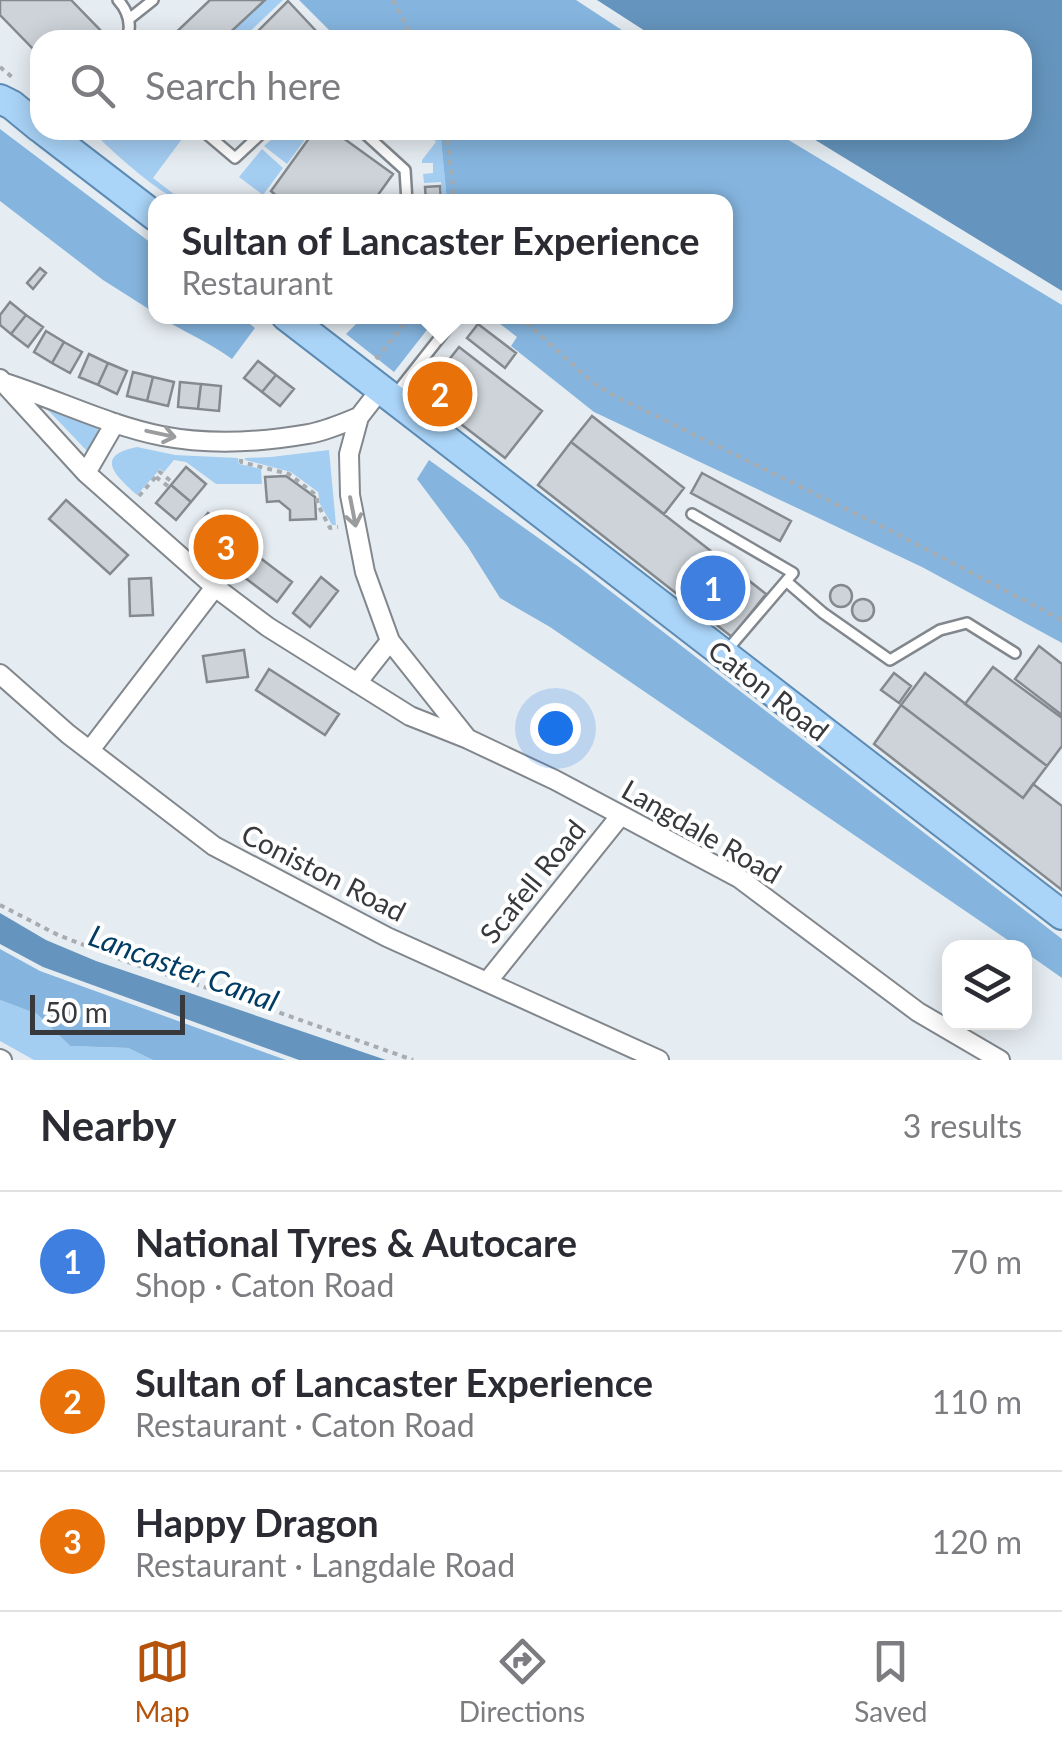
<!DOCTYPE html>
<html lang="en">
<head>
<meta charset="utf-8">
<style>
  :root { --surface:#fff; --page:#f2f2f3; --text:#2b2b33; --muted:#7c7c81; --line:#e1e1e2; --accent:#b45309 }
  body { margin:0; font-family:Lato,sans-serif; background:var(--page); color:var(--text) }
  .controls { position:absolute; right:30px; bottom:30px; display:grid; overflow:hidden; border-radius:20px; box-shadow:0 5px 25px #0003 }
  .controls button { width:90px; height:90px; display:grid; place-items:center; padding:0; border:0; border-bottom:2px solid var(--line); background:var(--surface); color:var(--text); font:50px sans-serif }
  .scale { position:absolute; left:30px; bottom:25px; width:155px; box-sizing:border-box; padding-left:10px; border:5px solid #37393c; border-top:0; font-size:28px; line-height:35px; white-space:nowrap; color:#37393c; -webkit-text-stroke:8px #fff; paint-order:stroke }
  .you { position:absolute; left:555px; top:728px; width:35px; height:35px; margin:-25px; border:8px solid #fff; border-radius:50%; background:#1a73e8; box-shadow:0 0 0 15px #1a73e833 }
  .badge { display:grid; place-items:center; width:65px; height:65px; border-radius:50%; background:var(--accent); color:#fff; font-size:32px; font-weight:700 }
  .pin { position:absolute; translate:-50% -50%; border:5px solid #fff; box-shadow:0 2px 10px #0006 }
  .popup { position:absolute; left:148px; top:194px; width:585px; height:130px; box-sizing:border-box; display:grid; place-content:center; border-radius:20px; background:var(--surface); filter:drop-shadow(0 2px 8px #0005); font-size:32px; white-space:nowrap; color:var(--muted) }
  .popup b { font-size:38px; color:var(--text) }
  .popup::after { content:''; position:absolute; left:50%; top:100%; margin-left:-20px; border:20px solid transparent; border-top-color:var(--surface) }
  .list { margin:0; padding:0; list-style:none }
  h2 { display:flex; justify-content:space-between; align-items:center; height:130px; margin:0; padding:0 40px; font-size:42px }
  h2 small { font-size:32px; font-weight:400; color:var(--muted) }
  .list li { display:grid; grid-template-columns:65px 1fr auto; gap:30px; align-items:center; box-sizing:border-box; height:140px; padding:0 40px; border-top:2px solid var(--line) }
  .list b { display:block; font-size:38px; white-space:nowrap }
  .list p { margin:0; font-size:32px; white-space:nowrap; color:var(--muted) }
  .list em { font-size:32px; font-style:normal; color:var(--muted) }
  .icon { flex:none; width:55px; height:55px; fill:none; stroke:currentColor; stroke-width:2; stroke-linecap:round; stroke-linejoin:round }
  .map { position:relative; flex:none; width:1062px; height:1060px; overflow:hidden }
  .search { position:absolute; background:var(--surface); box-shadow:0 5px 25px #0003; left:30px; right:30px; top:30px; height:110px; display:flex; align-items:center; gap:25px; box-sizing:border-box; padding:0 35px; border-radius:30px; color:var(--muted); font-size:38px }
  .sheet { height:550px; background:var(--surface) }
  nav { display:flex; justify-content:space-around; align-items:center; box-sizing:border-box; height:140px; border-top:2px solid var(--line); background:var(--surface); font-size:28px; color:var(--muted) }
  nav a { display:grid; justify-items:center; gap:5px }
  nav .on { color:var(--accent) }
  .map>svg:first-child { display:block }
  .green { fill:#a4cdf2 }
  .forest { fill:#85b5df }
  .water { fill:#6595be }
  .building { fill:#cdd3d8; stroke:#84898e; stroke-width:2.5 }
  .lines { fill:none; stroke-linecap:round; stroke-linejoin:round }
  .lane-casing { stroke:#81878c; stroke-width:14 }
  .street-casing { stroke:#81878c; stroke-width:22 }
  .primary-casing { stroke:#5d8bb3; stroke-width:32 }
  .path { stroke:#a7acb0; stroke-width:4; stroke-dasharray:5 5; stroke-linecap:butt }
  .lane { stroke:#fff; stroke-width:9 }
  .street { stroke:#fff; stroke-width:18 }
  .primary { stroke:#aad4f8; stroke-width:28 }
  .oneway { stroke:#9b9c9e }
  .labels { text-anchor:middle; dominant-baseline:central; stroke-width:8; stroke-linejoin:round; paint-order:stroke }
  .street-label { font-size:28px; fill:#37393c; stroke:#fff }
  .water-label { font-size:30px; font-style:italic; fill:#003c64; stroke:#fff }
</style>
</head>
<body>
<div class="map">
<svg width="1062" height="1060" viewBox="0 0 1062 1060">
  <rect width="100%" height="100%" fill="#e6edf2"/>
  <path class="green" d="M265,0H283L241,40H222Z
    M91,130H179L185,135L153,178L183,201C164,199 106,146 91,130Z
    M282,130H312L287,164L264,146Z
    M424,130H432L441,138L447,201H443L441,182L424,183L423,174L433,173V163H422V160L436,142Z
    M262,149L283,168L263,195L239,177Z
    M50,407L97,427L100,434L87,451L47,409Z
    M137,447L175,455L238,458L239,464L261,469L262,484H216L186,462L174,460L164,472L160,469L137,495C116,476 93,456 137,447Z
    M329,450L336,525H332L320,504L318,492L291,472L245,460V458L271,457Z
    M0,1000L37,1014L70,1046L128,1048L153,1060H34L0,1041Z"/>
  <path class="forest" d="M299,0H576L637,40H339Z
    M0,129L155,246V313L103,280L0,201Z
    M432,130H772L1062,305V643L922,567L594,412L511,346L517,337L491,317L725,316V202L447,201L441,139Z
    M364,316H437V317L394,372L346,334Z
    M160,317H241L255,328L232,359C209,342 184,332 160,317Z
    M429,460L579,567L1062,939V978L1025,952L1024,948L1018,947L550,627L500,598L468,547L417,479Z
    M0,949L40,971L286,1060H153L128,1048L70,1046L37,1014L0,1000Z"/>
  <path class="water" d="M597,0H1062V291L799,130H1022V40H659Z
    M0,913L46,940L96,961L386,1060H299L43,967L0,944Z"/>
  <path class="building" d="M0,0H71L104,34L97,40H40V56L0,15Z
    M210,0H265L222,40H168Z
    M288,1L318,33L312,40H249Z
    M315,130H332L393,174L373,202H283L271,191Z
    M440,186L441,202H426L425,187Z
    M40,268L46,273L33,289L27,283Z
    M10,302L26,315L11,334L0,325V315Z
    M26,315L43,327L28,347L11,334Z
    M478,324L516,353L505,368L467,338Z
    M46,331L64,342L52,363L34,352Z
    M64,342L82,352L70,373L52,363Z
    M459,347L542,411L505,458L422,394Z
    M89,354L108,363L98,385L79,377Z
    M258,361L276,375L262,392L244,378Z
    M108,363L127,371L117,394L98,385Z
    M133,372L153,377L147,401L127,396Z
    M276,375L294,389L280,406L262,392Z
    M153,377L174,382L168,406L147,401Z
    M180,382L201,384L198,409L178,407Z
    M201,384L221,386L219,411L198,409Z
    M592,416L684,488L664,514L571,442Z
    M571,442L766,594L732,637L538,485Z
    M186,467L206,484L191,502L171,485Z
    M702,473L791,521L780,541L691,493Z
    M286,476L315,497L316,519L290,520V510L279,501L267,502L265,477Z
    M171,485L191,502L176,520L156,503Z
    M66,500L128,555L110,574L49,519Z
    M208,513L227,527L212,547L193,532Z
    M227,527L246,542L230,561L212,547Z
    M255,554L292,582L277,602L240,574Z
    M321,577L338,591L310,627L293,613Z
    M151,578L153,615L130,616L129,579Z
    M830 596a11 11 0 1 1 22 0a11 11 0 1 1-22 0Z
    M852 610a11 11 0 1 1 22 0a11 11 0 1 1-22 0Z
    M1039,646L1062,664V715L1015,679Z
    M244,650L248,677L207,682L203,656Z
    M993,667L1062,718V746L1047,766L965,704Z
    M269,669L339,714L325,735L256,690Z
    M894,673L911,686L899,703L881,690Z
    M925,673L1047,766L1023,798L901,705Z
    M901,705L1023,798L1033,784L1062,806V890L874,744Z"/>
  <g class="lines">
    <defs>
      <path id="lane" d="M118,0C129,12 132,25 127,40
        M129,19L153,0
        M202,130L235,158L265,130
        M361,130L405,170L407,202
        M393,397L456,317
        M692,514L793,573L728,649
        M786,581L823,613L890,660L940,630L967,623L1015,653"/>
      <path id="street" d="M0,379L86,473L215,587L268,627L410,716L468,739L555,780L739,878L918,1012L1000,1060
        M2,382C56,399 107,425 162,436C209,445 262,442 308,434C326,431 343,423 359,417
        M380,390L359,417L349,454L350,495L365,572L390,641L467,738
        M86,473L115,423
        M0,674L68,734L214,846L387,937L659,1060
        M357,683L390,641
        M90,750L215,587
        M487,982L621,815
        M0,1059L2,1060"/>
      <path id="primary" d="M0,99L12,105L40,128
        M43,130L155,216
        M286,316L1062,915"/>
    </defs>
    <use href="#lane" class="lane-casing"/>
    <use href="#street" class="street-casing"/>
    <use href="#primary" class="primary-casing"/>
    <path class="path" d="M393,0L414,40
      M0,67L12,77
      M446,130L455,202
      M519,316L592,382L609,393L893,532L1062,620
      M376,359L411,316
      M241,459V462L289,474L316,495L318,505L330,528L338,527
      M156,477L169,487
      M139,496L160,472L173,483
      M0,905L58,935L128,962L241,999L413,1060"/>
    <use href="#lane" class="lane"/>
    <use href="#street" class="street"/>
    <use href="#primary" class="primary"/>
  </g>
  <defs><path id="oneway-shaft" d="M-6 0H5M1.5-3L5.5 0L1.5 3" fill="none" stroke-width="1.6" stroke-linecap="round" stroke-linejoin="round" transform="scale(2.5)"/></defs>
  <g class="oneway">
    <use href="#oneway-shaft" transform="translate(161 434) rotate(12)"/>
    <use href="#oneway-shaft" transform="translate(353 512) rotate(79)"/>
  </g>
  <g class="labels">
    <g class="street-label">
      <text transform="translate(769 690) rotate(38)">Caton Road</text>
      <text transform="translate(702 831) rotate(30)">Langdale Road</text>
      <text transform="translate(324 872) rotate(27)">Coniston Road</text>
      <text transform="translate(532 881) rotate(-51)">Scafell Road</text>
    </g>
    <g class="water-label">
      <text transform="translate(184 967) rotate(20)">Lancaster Canal</text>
    </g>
  </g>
</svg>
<div class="controls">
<button><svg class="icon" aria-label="layers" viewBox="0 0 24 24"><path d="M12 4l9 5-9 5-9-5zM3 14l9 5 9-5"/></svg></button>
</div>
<div class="scale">50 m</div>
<div class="you"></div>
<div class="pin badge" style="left:713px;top:588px;background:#3f7fe0">1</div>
<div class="pin badge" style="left:440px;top:394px;background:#e8710a">2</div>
<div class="popup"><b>Sultan of Lancaster Experience</b>Restaurant</div>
<div class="pin badge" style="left:226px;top:547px;background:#e8710a">3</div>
<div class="search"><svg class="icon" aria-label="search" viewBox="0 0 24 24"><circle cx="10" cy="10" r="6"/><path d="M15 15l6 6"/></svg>Search here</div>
</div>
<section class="sheet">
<h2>Nearby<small>3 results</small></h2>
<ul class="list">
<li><span class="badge" style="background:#3f7fe0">1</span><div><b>National Tyres &amp; Autocare</b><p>Shop · Caton Road</p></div><em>70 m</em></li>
<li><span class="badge" style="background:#e8710a">2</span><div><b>Sultan of Lancaster Experience</b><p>Restaurant · Caton Road</p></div><em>110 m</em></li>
<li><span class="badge" style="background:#e8710a">3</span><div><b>Happy Dragon</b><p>Restaurant · Langdale Road</p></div><em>120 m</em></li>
</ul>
</section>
<nav>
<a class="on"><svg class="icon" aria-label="map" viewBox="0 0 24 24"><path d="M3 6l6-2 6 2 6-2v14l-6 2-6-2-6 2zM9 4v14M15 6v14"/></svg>Map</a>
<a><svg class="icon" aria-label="directions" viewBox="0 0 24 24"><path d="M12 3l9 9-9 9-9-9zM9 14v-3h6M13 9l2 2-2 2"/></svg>Directions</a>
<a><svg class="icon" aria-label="saved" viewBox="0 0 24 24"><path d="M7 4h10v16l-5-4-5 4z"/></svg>Saved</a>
</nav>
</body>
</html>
